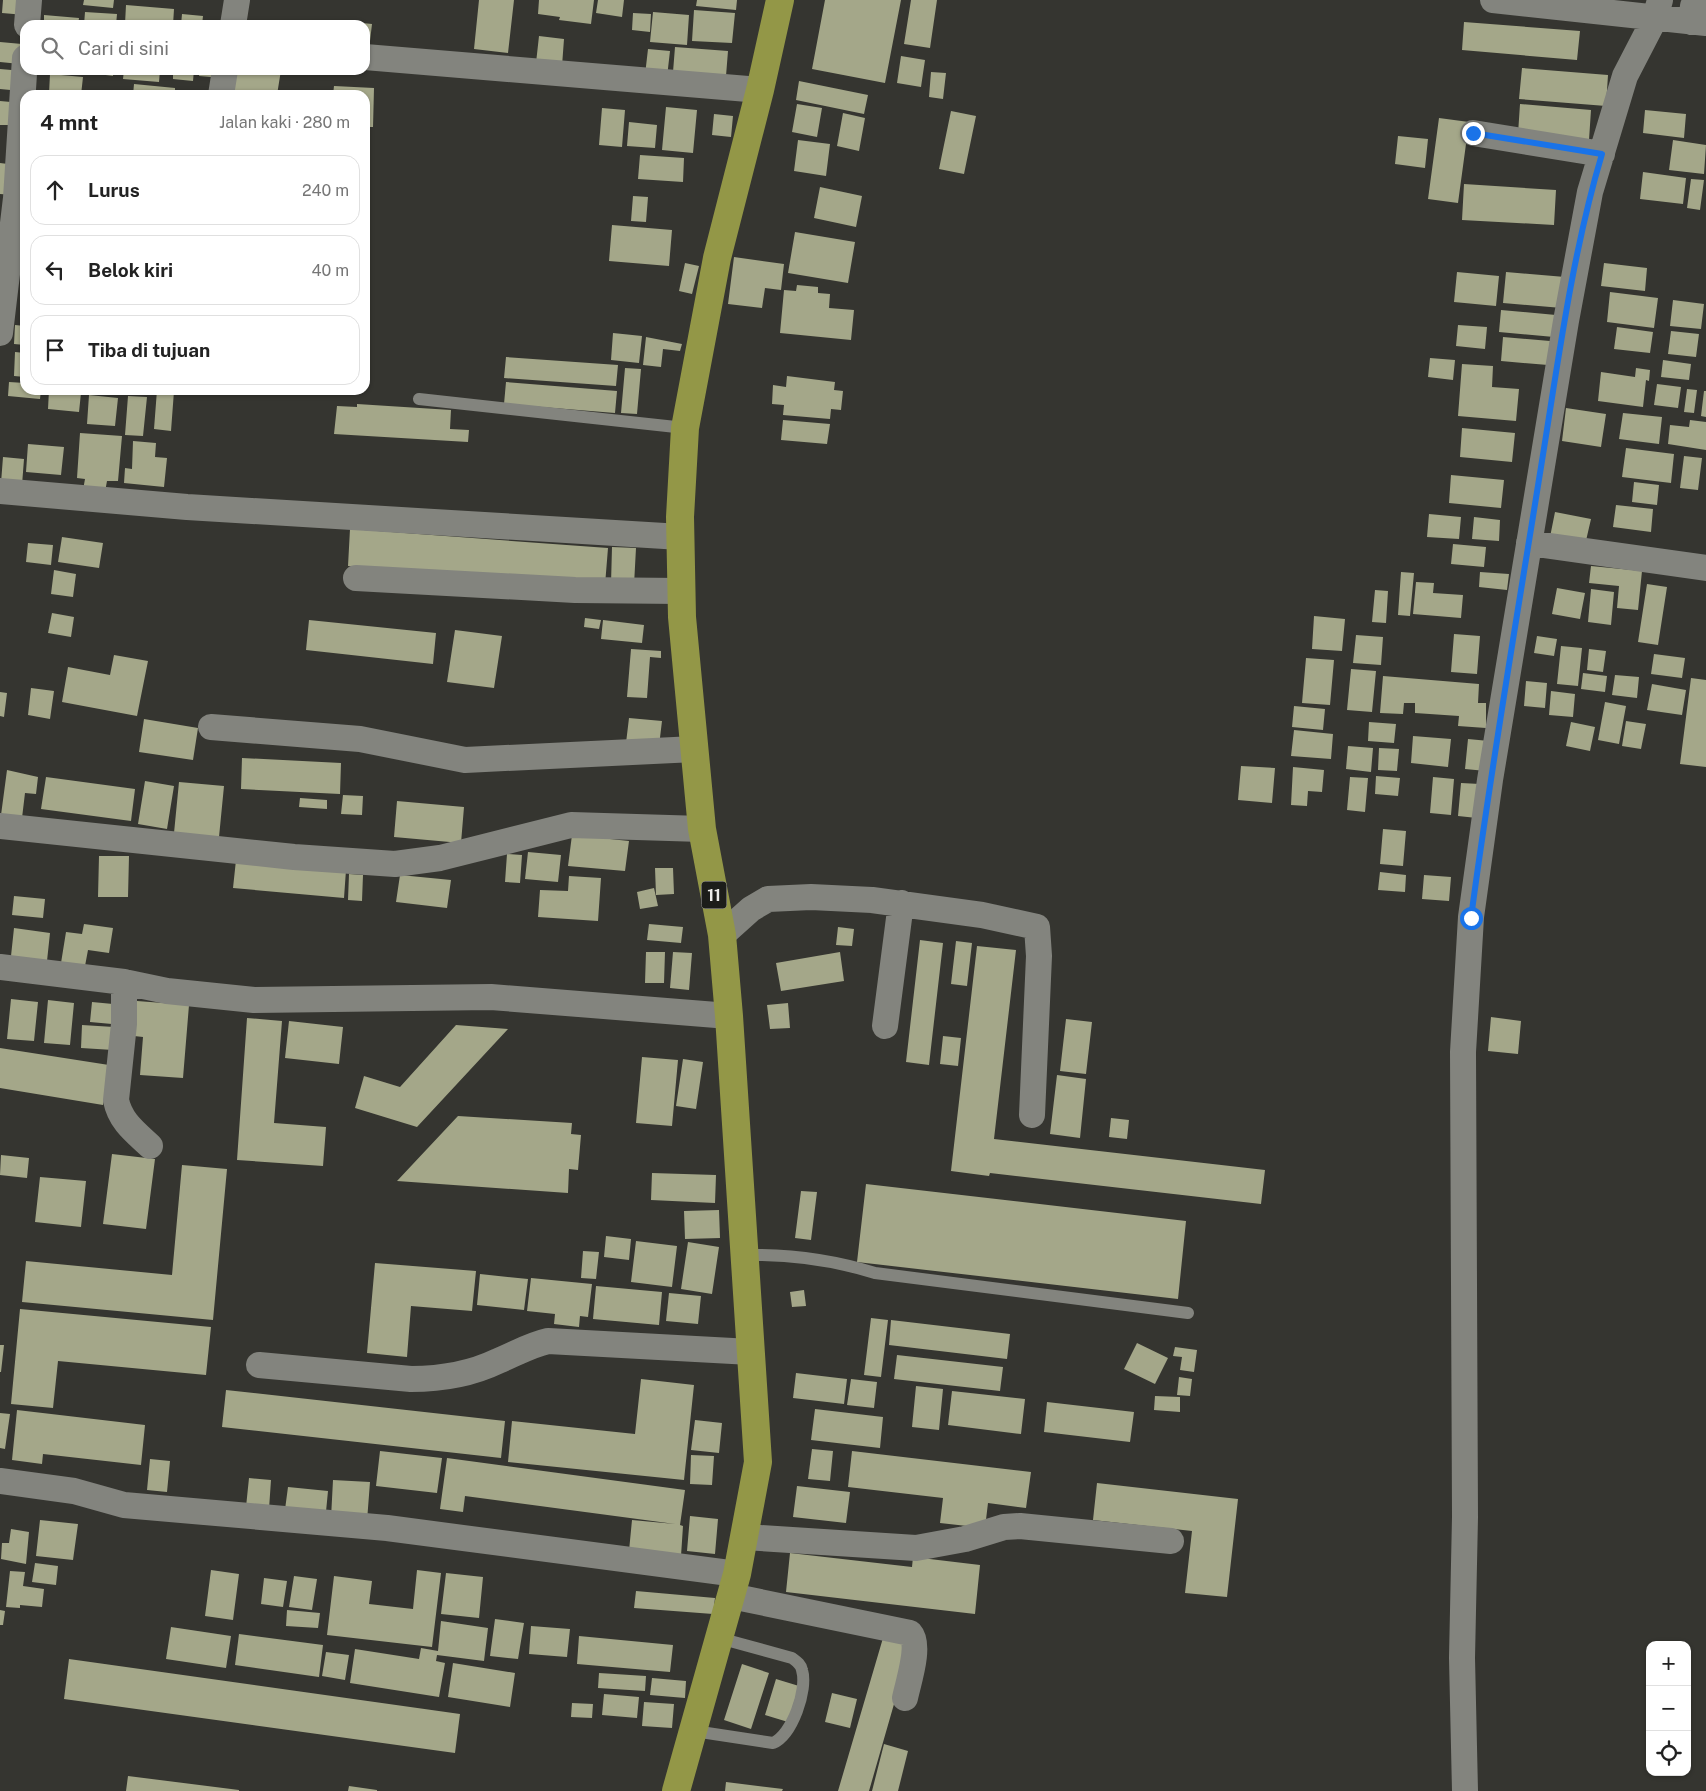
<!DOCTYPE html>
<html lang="id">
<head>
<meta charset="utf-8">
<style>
  :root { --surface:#fff; --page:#f6f6f6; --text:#222; --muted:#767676; --line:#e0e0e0 }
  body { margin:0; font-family:"Public Sans",sans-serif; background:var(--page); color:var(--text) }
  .controls { position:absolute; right:15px; bottom:15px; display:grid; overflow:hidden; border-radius:10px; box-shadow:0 1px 4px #0004 }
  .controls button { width:45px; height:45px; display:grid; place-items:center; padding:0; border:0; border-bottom:1px solid var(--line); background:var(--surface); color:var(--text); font:25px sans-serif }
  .stop { position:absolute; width:15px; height:15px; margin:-11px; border:4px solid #1a73e8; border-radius:50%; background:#fff }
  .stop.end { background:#1a73e8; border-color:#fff; box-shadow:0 1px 5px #0008 }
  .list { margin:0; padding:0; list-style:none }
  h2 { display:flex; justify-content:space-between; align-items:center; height:65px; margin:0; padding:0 20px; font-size:21px }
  h2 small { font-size:16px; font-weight:400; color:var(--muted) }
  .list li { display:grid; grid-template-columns:32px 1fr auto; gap:15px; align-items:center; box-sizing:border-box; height:70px; margin:0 10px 10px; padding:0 10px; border:1px solid var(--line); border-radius:15px }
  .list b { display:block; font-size:19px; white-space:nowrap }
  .list em { font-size:16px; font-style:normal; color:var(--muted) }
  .icon { flex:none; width:28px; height:28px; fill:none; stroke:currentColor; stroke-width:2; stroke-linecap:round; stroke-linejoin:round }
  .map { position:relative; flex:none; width:1706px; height:1791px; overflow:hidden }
  .search { position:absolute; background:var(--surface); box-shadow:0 1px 4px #0004; left:20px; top:20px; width:350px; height:55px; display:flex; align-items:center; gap:12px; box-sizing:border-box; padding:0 18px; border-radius:15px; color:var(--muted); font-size:19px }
  .panel { position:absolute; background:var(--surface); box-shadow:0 1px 4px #0004; left:20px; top:90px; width:350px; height:305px; border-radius:15px }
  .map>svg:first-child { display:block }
  .building { fill:#a4a789 }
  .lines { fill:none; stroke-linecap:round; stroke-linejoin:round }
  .service { stroke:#83847e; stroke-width:12 }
  .minor { stroke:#83847e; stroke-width:26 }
  .trunk { stroke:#939747; stroke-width:28 }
  .route { stroke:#1a73e8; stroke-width:6 }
  .labels { text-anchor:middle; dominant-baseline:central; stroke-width:5; stroke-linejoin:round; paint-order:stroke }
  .shield { fill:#1c1d1a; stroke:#aeafac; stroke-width:1 }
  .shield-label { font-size:16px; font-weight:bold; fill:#ededea }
</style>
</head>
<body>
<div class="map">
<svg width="1706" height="1791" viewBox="0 0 1706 1791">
  <rect width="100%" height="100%" fill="#353530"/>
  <path class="building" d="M3,0H27L25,15L2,13Z
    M84,0H114L113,8L83,5Z
    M479,0H514L508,53L474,49Z
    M539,0H594L591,24L559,20L560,17L538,14Z
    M598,0H624L622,17L596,13Z
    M697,0H737L736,10L696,6Z
    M825,0H901L885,83L812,69Z
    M911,0H937L930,48L904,44Z
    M126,5L174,9L173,25L125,24Z
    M694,10L735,13L732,43L692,41Z
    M85,12L117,14L116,25H84Z
    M653,12L689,15L687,45L650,42Z
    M633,13L651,14L650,32L632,30Z
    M182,14L203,16L202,25H181Z
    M44,15L79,18L78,25H44Z
    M353,22L372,24L370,41L365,40V25H352Z
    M1464,22L1580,31L1577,60L1462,50Z
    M539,36L564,39L562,66L536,63Z
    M0,42L22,44L20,64L0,62Z
    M675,47L728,51L726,76L673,72Z
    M648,49L670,51L667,77L645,75Z
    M901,56L925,60L921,87L897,83Z
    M1522,68L1608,75L1606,106L1519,99Z
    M0,69L23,71L21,91L0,89Z
    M84,70H113V76L84,72Z
    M124,70H160L159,82L123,79Z
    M173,70H194L193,81L173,79Z
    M200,70H222V78L199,76Z
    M230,70H281L277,95H227Z
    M931,72L946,73L943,99L929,97Z
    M50,74L83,77L81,95L49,94Z
    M799,81L868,95L864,114L796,100Z
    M134,84L175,88V95H133Z
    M334,86L374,88L373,127H365V95H333Z
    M186,90L215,93V95H186Z
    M0,101L11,102L9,125H0Z
    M797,104L822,108L817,137L792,132Z
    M1520,104L1591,110L1589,140L1518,134Z
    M666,107L697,110L693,153L662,150Z
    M602,108L625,110L622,147L599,145Z
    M1645,110L1686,114L1684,138L1643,133Z
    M951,111L976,116L964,174L939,169Z
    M843,113L865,118L859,151L837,146Z
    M714,114L733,116L731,137L712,135Z
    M1439,118L1469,122L1458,203L1428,199Z
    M629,122L657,125L655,148L627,146Z
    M1398,136L1428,139L1425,168L1395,164Z
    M798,140L830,144L826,176L794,171Z
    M1673,140L1706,145L1704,174L1669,170Z
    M640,155L684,158L683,182L638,179Z
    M0,163L16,165L14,195L0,194Z
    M1643,172L1686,178L1683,204L1640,199Z
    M1691,179L1704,180L1700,210L1687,208Z
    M1464,184L1556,190L1554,225L1462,220Z
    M820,187L862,196L856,227L814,218Z
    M633,196L648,197L646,222L631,221Z
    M612,225L672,230L669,266L609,261Z
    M795,232L855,242L848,283L788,273Z
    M734,257L784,264L781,290L765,288L762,308L728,304Z
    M685,263L699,266L692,294L679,291Z
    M1604,263L1647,268L1645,291L1601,286Z
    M1457,272L1499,276L1496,306L1454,302Z
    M1506,272L1565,277L1562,308L1503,303Z
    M797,285L818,287V293L830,294L829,308L854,310L851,340L780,333L784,290L796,291Z
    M1610,292L1658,298L1654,328L1607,322Z
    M1673,300L1704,304L1701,329L1670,326Z
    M1501,310L1556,315L1554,337L1499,332Z
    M15,325L25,326V345L14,344Z
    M1458,325L1487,327L1485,349L1456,346Z
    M1617,327L1653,332L1650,353L1614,349Z
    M1671,331L1699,334L1696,357L1668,354Z
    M613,333L642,336L639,363L611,360Z
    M646,337L682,344L680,351L663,349L661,367L643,365Z
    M1503,337L1550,341L1548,365L1501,361Z
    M15,352L25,353V377L14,376Z
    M506,357L618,365L616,386L504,378Z
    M1430,358L1455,360L1453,380L1428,377Z
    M1663,360L1691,364L1689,380L1661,377Z
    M1462,364L1493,366L1492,387L1519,389L1516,421L1458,416Z
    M625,368L641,369L637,414L621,413Z
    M1636,368L1650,370L1649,381L1646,380L1643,407L1598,401L1601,372L1635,377Z
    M787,376L835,382L834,390L843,391L841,410L831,409L830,419L783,415L784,405L772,404L773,385L786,387Z
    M9,382L25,383V390H41L40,399L8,396Z
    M506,382L617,391L615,413L504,404Z
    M1657,384L1681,387L1678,408L1654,405Z
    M1687,389L1697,390L1694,413L1684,412Z
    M49,390L81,393L79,412L48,409Z
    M157,390L174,391L171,431L154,429Z
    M1704,391H1706V417L1701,416Z
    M89,395L118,398L115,426L87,424Z
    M128,396L147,397L143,436L125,435Z
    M357,404L451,410L450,429L469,430L468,442L334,434L337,406L357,407Z
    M1566,408L1606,414L1601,447L1562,441Z
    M1623,413L1662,417L1659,444L1619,439Z
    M783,420L830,424L827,444L781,440Z
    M1690,420L1706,422V450L1668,444L1670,425L1689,427Z
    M1462,428L1515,433L1512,462L1460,457Z
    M80,433L122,436L118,481H107L105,492L83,490L85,479L77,478Z
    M133,441L156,443L155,457L167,458L164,487L124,483L125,468L132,469Z
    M28,444L64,447L61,475L26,472Z
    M1626,448L1674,454L1671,483L1622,477Z
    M1684,456L1702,458L1698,490L1680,488Z
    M3,457L24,459L22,485L1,483Z
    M1451,475L1504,480L1501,508L1449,503Z
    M1634,482L1659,485L1657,505L1632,502Z
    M1616,505L1653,509L1651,532L1613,527Z
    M1555,512L1591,519L1585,545L1550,537Z
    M1429,514L1461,517L1459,539L1427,537Z
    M1474,517L1500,520L1499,541L1472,539Z
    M350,529L608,548L605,585L348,566Z
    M62,537L103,543L99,568L58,562Z
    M28,543L53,545L51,565L26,562Z
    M1453,544L1486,547L1484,567L1451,564Z
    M612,547L636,548L634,585L611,584Z
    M1591,566L1642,571L1638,610L1617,608L1619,586L1589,583Z
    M54,570L76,574L73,597L51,594Z
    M1401,572L1414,573L1410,616L1398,615Z
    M1480,572L1509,574L1507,590L1479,587Z
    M1416,582L1434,583L1433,593L1463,595L1461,618L1413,614Z
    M1647,584L1667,587L1658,645L1638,642Z
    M1557,588L1585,593L1580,619L1552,614Z
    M1591,589L1614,592L1611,625L1588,622Z
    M1375,590L1388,591L1386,623L1372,622Z
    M52,613L74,617L71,637L48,633Z
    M1314,616L1345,619L1342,651L1312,649Z
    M585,618L601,620L599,629L584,627Z
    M309,620L436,633L433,664L306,650Z
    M603,620L644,625L642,643L601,639Z
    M455,630L502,636L494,688L447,682Z
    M1454,634L1480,636L1477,674L1451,672Z
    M1356,635L1383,637L1381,665L1353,663Z
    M1537,636L1557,639L1554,656L1534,653Z
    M1561,646L1582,648L1578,686L1557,684Z
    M631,649L661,651V658L650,657L647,698L627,697Z
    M1589,649L1606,651L1603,672L1587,670Z
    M1654,654L1685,658L1682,678L1651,674Z
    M114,655L148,661L137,716L62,702L68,667L110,675Z
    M1306,658L1334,660L1330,705L1302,703Z
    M1351,669L1376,671L1372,712L1347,710Z
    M1583,673L1607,676L1605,692L1581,689Z
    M1615,675L1639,677L1637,698L1612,695Z
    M1383,676L1479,684L1478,703H1486V728L1458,726L1459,716L1415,713V703H1404L1403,714L1380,713Z
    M1691,678L1706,680V767L1680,764Z
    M1526,681L1547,683L1545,708L1524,706Z
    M1652,684L1686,690L1682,715L1647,710Z
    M31,688L54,691L50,719L28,715Z
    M1551,691L1575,694L1573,717L1549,715Z
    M0,692L7,693L4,717L0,716Z
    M1605,702L1626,706L1619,744L1598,740Z
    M1294,706L1325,709L1323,730L1292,727Z
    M629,718L662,721L659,746L626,743Z
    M144,719L198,728L193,760L139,752Z
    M1626,721L1646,724L1641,749L1622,746Z
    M1369,722L1396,724L1394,743L1368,741Z
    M1571,722L1595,727L1590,751L1566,746Z
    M1294,730L1333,734L1331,759L1291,756Z
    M1413,736L1451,739L1448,767L1411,763Z
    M1468,739L1489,741L1486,771L1465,769Z
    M1348,746L1373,748L1371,772L1346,769Z
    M1379,748L1399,749L1397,771L1378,770Z
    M242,758L341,763L340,794L241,789Z
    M1241,766L1275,768L1272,803L1238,800Z
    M1293,767L1324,770L1322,792L1308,791L1307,806L1291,805Z
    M7,770L38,777L36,794L25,793L22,818L1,815Z
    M1376,776L1400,778L1398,796L1375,794Z
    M46,777L135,789L131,821L41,809Z
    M1350,777L1368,778L1365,812L1347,810Z
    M1433,777L1454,779L1451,815L1430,813Z
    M145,781L174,786L167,829L138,824Z
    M179,782L224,786L219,837L174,833Z
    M1461,783L1480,784L1477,818L1458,816Z
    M343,795L363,796L362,815L341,814Z
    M300,798L327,800V809L299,807Z
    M397,801L464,807L461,843L394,837Z
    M1383,829L1406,831L1403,866L1380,864Z
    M572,835L629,841L625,871L568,866Z
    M528,852L561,855L558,882L525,879Z
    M507,854L522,855L520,883L505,882Z
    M99,856H129L128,897H98Z
    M236,860L346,870L344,898L233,888Z
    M655,868H673L674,894L656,895Z
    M1380,872L1406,875L1405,892L1378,890Z
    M349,874L363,875L362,901L348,900Z
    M400,875L451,880L447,908L396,902Z
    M1424,875L1451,877L1449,901L1422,899Z
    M569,876L601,878L598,921L538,917L540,890L568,891Z
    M654,888L658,906L640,909L637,892Z
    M14,896L45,899L43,918L12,915Z
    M84,924L113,928L109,953L88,950L85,966L61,963L66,932L82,934Z
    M649,924L683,927L681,943L647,940Z
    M838,927L854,929L852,946L836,945Z
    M14,928L50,933L47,961L11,956Z
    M920,940L943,943L929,1065L906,1062Z
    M956,941L972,943L967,986L951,984Z
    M977,946L1016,950L994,1139L1265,1170L1261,1204L990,1173L989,1176L951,1171Z
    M646,952H665L664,983H645Z
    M673,952L692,953L689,990L670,988Z
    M840,952L844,981L781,991L776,963Z
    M11,999L38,1002L34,1041L7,1039Z
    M48,1000L74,1003L70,1045L44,1043Z
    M137,1001L189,1005L183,1078L140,1075L143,1037L134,1036Z
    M92,1002L113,1004L112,1024L90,1022Z
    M788,1003L790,1028L770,1029L767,1005Z
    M1491,1017L1521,1021L1518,1054L1488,1051Z
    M247,1018L282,1021L274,1123L326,1127L323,1166L237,1160Z
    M1066,1019L1092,1022L1086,1074L1060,1071Z
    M289,1021L343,1027L339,1064L285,1058Z
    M82,1025L114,1027L113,1050L81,1048Z
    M456,1025L508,1029L417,1127L355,1108L364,1076L400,1087Z
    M943,1036L961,1038L958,1066L940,1064Z
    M0,1048L109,1065L103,1105L0,1088Z
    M642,1057L678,1060L672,1126L636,1123Z
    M683,1059L703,1062L696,1109L676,1106Z
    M1057,1075L1086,1079L1080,1138L1050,1134Z
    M458,1116L572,1123L571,1134L581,1135L578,1170L569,1169L568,1193L397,1181Z
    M1111,1118L1129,1120L1127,1139L1109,1137Z
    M112,1154L155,1159L146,1229L103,1224Z
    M1,1155L29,1158L27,1178L0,1175Z
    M182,1165L227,1169L213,1320L22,1302L26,1261L172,1275Z
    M652,1173L716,1175L715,1203L651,1200Z
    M40,1177L86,1181L81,1227L35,1222Z
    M866,1184L1186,1221L1178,1299L857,1262Z
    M801,1191L817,1192L811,1240L795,1238Z
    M719,1210L720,1238L685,1239L684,1211Z
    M606,1236L631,1239L629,1260L604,1257Z
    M636,1241L677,1246L672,1287L631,1282Z
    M688,1242L719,1247L712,1294L681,1289Z
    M583,1251L599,1252L596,1279L581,1278Z
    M375,1263L476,1271L472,1311L411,1306L407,1357L367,1353Z
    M480,1274L528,1279L524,1310L477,1305Z
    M531,1278L592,1284L588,1317L580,1316L579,1327L554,1324L555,1314L527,1311Z
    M596,1286L662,1292L659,1325L593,1319Z
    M804,1290L806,1306L792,1307L790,1292Z
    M669,1293L701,1296L698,1324L666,1321Z
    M20,1309L211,1327L206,1375L58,1361L53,1408L11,1404Z
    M871,1318L888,1320L881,1377L864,1375Z
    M891,1320L1010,1334L1007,1359L889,1345Z
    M1137,1343L1168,1358L1155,1384L1124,1369Z
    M0,1345H4L1,1372H0Z
    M1175,1347L1197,1350L1194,1372L1180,1370L1182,1357L1173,1356Z
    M897,1355L1003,1367L1000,1391L894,1379Z
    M796,1373L847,1379L844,1404L793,1398Z
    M1179,1377L1192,1379L1190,1396L1177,1395Z
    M641,1379L694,1385L684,1480L508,1462L512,1421L635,1434Z
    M851,1379L877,1382L874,1408L847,1405Z
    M916,1386L943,1389L939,1430L912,1427Z
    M226,1390L505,1421L501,1458L222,1427Z
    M952,1391L1025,1399L1021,1434L948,1425Z
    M1155,1396L1180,1397V1412L1154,1410Z
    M1047,1402L1134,1412L1130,1442L1044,1432Z
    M815,1409L883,1417L880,1448L811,1440Z
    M17,1410L145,1425L141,1465L43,1454L42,1464L12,1460Z
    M0,1413L10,1414L5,1449L0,1448Z
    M695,1420L722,1423L719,1453L691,1450Z
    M812,1449L833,1451L830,1481L808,1479Z
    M380,1451L442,1458L437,1493L376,1486Z
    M852,1451L1031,1472L1026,1508L988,1503L985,1528L940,1523L943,1498L848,1487Z
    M691,1455L714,1456L712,1485L690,1484Z
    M447,1458L685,1490L680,1525L683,1526L681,1556L629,1551L632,1520L675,1524L465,1496L463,1512L440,1509Z
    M150,1459L170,1461L167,1492L147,1490Z
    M249,1478L271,1480L269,1509L246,1507Z
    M333,1480L370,1482L367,1521L331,1518Z
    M1097,1483L1238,1499L1227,1597L1185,1593L1192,1531L1093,1520Z
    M797,1486L850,1492L846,1523L793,1517Z
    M288,1487L328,1491L325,1522L284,1517Z
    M690,1516L718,1519L715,1554L687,1551Z
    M40,1520L78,1524L73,1560L36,1556Z
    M11,1529L29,1532L26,1564L1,1559L2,1543H9Z
    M790,1553L912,1567L913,1557L980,1565L975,1614L786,1592Z
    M35,1563L58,1566L56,1585L32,1582Z
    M211,1570L239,1574L233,1620L205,1616Z
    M417,1570L441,1573L432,1647L327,1635L334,1576L372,1581L369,1604L413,1609Z
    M10,1571L25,1572L23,1586L44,1589L42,1607L20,1605V1608L6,1607Z
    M446,1573L483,1577L479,1618L441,1614Z
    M294,1576L317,1579L312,1610L289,1607Z
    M264,1578L287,1581L283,1607L261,1604Z
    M636,1591L715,1598L713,1614L634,1608Z
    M0,1610L5,1611L3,1625H0Z
    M287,1610L320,1613L318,1628L286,1626Z
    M495,1619L524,1623L518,1659L490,1656Z
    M441,1621L488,1628L484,1661L437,1655L436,1661L445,1663L439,1697L350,1683L355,1649L419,1659L421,1648L438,1651Z
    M531,1626L570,1629L567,1657L529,1654Z
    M171,1627L231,1636L226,1668L166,1659Z
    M239,1634L323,1645L319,1677L235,1665Z
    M579,1636L673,1645L670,1672L577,1664Z
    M883,1638L911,1645L869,1791H838Z
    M326,1652L349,1655L345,1680L322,1676Z
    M69,1659L460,1714L455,1753L64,1699Z
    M453,1663L515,1673L510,1707L448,1697Z
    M742,1664L769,1673L751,1729L724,1720Z
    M599,1673L646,1676L645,1691L598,1688Z
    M652,1678L686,1681L685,1698L650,1695Z
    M776,1679L799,1686L788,1722L765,1715Z
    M832,1693L857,1699L850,1728L825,1722Z
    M604,1694L639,1697L637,1718L602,1715Z
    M644,1702L674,1704L672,1728L642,1726Z
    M572,1703L593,1704L592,1718L571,1717Z
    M884,1744L908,1751L898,1791H872Z
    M128,1776L239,1790V1791H126Z
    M726,1782L783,1789L782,1791H725Z
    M349,1786L377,1790V1791H348Z"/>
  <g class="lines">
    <path class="service" d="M419,399L685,428
      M745,1255C789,1254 833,1260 875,1273L1188,1313
      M694,1731L773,1743C792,1735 808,1690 802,1670C801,1664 796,1661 792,1658L719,1638"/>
    <path class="minor" d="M1493,0L1706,23
      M1691,22L1693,6L1698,0
      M27,25L29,0
      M233,25L237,0
      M365,57L760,90
      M221,95L225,70
      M1473,133L1602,154
      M0,333L16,198L25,58
      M0,491L187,507L681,537
      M1529,543L1706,568
      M356,578L575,590L681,591
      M211,727L360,739L465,760L695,749
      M0,826L294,857L395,864L440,858L571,825L702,829
      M722,935L751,909L768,899L811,897L872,900L982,915L1037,927L1039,956L1032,1115
      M0,967L124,982
      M885,1026L901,903
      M150,1146C135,1132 120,1121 116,1100L124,1024V982L167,991L254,1000L491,997L729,1016
      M259,1365L411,1379C441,1379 471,1374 498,1361C515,1354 530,1345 548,1341L751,1352
      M0,1481L74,1491L124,1505L387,1528L737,1574
      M744,1537L916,1548L965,1539L1004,1527L1020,1526L1171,1541
      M731,1596L910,1633C921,1645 908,1683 905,1698
      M1465,1791L1462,1658L1465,1517L1463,1052L1471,917L1490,780L1566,321L1590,192L1625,76L1655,18L1660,0"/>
    <path class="trunk" d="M676,1791L737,1574L758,1462L729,1016L722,935L702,829L682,617L680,517L685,428L717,258L760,90L780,0"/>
  </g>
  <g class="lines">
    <path class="route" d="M1471,918C1491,767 1517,617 1541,467C1558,363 1572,254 1602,154L1473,133"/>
  </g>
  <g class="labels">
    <rect class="shield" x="701.5" y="881.5" width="25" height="27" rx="4"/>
    <g class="shield-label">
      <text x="714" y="895">11</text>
    </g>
  </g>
</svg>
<div class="controls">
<button>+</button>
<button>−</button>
<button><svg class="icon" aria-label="locate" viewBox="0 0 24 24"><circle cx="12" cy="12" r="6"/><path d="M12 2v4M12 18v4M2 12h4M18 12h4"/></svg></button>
</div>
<div class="stop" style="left:1471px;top:918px"></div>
<div class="stop end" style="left:1473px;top:133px"></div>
<div class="search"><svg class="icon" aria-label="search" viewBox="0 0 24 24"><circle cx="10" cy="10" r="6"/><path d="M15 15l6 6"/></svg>Cari di sini</div>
<section class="panel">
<h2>4 mnt<small>Jalan kaki · 280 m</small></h2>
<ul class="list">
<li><svg class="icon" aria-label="ahead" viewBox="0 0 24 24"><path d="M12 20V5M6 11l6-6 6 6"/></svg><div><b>Lurus</b></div><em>240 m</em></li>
<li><svg class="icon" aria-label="left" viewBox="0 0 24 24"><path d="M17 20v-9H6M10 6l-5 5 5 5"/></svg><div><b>Belok kiri</b></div><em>40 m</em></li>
<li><svg class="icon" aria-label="arrive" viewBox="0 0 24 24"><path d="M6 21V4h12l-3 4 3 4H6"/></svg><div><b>Tiba di tujuan</b></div></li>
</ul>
</section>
</div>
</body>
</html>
